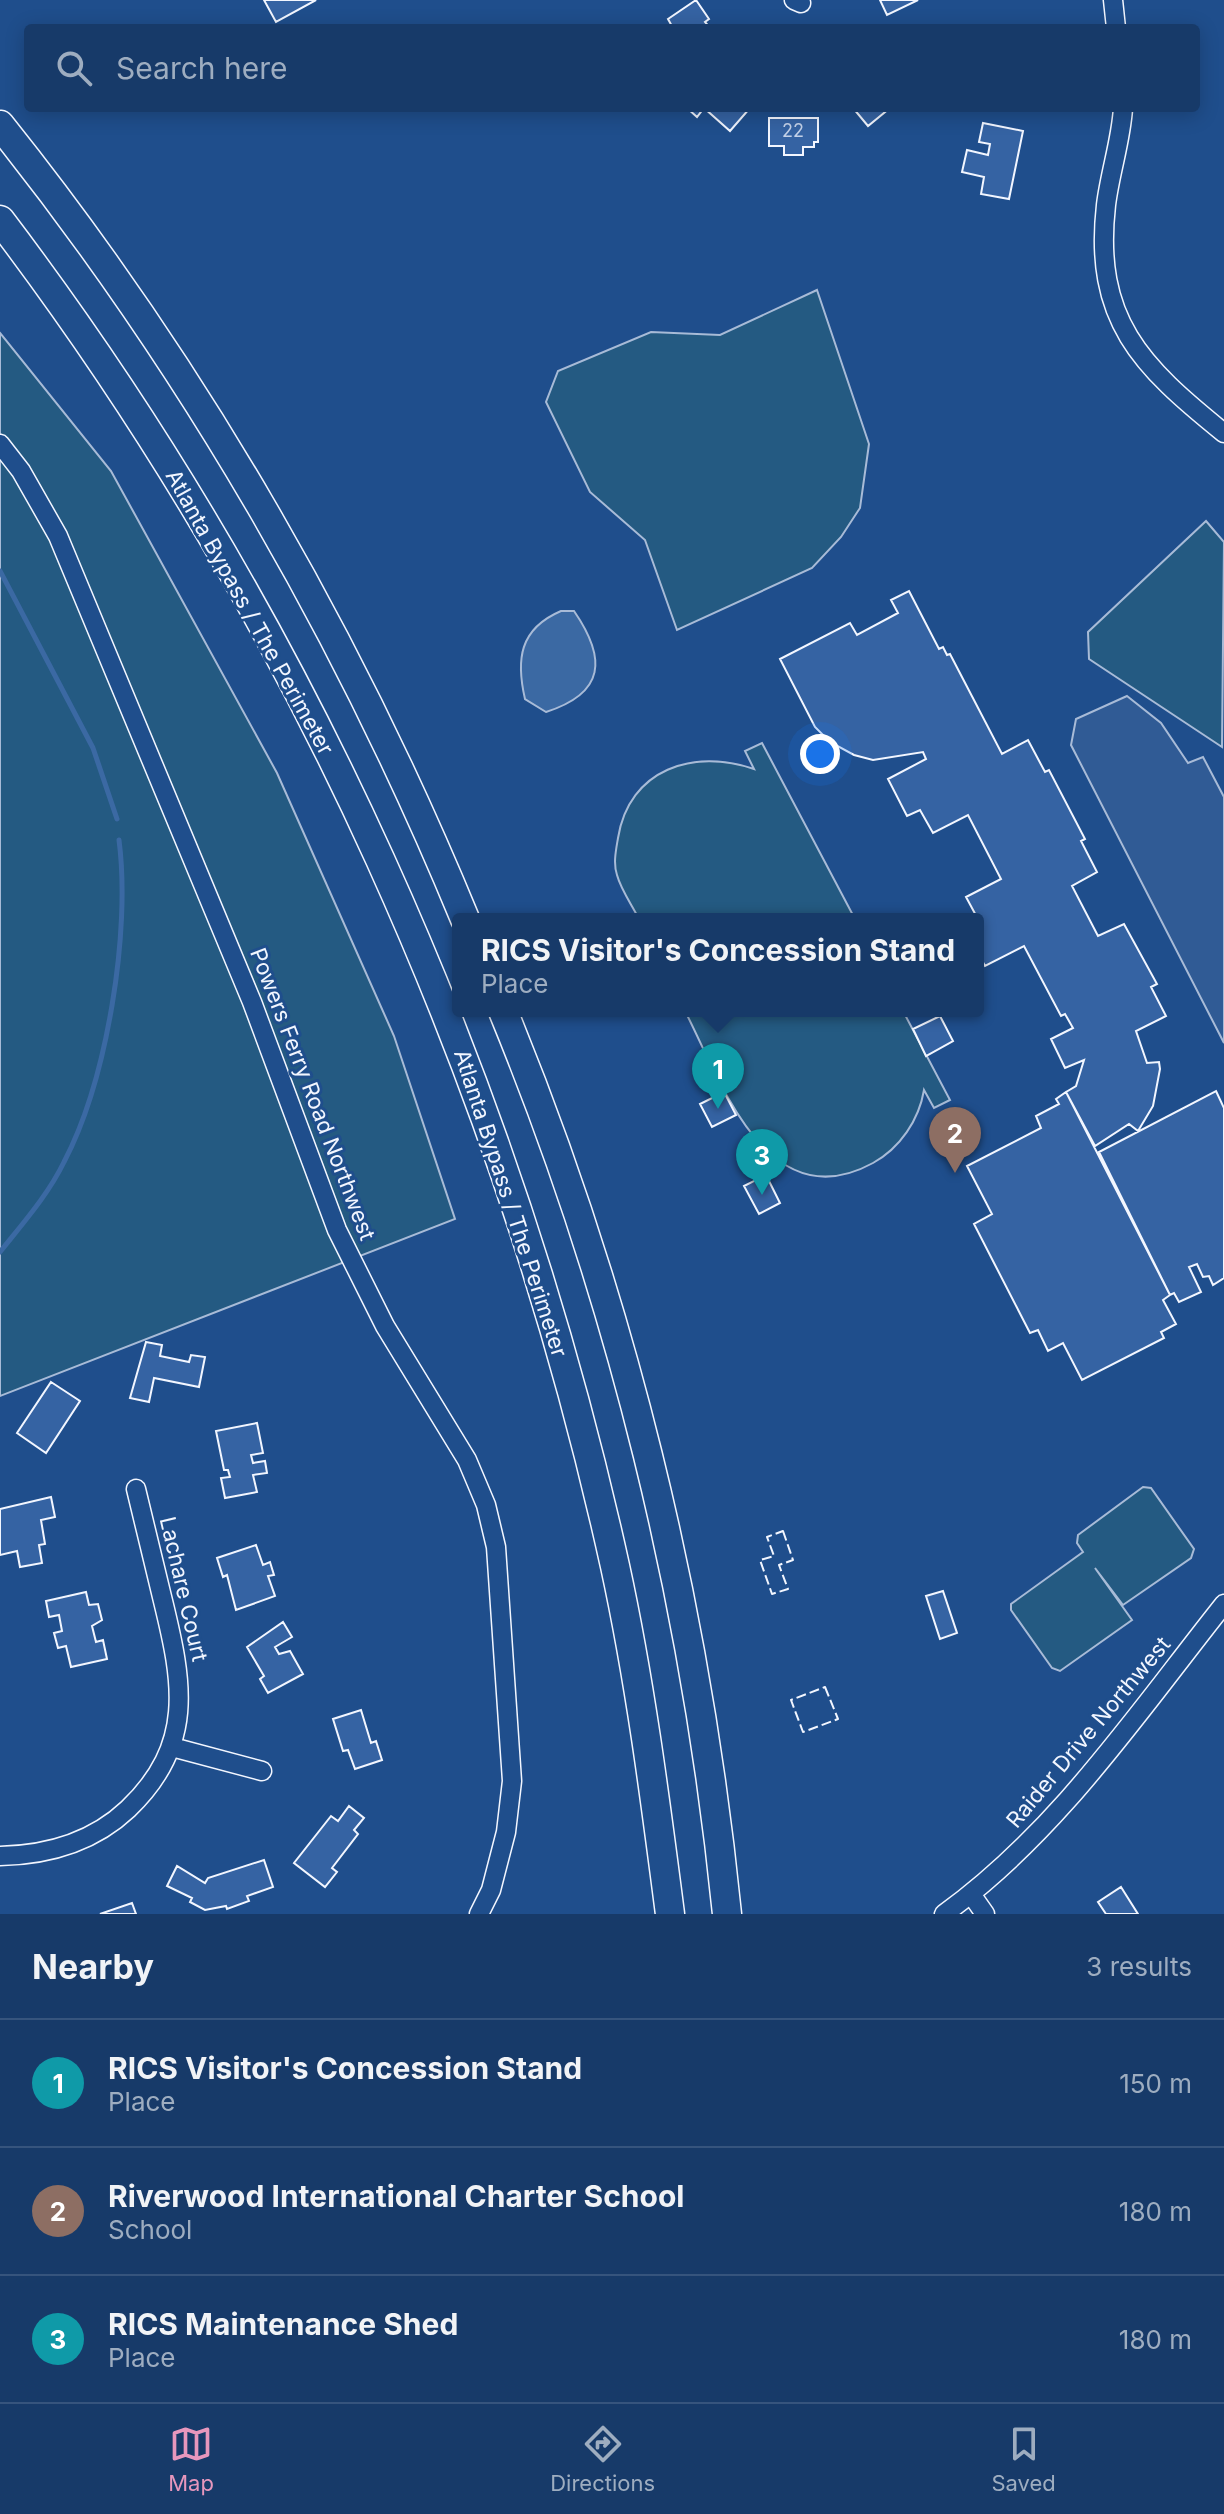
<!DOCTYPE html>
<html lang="en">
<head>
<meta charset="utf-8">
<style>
  :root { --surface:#173a69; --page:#244571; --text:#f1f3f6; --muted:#9eadc0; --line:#36547d; --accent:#e797bd }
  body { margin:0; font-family:Inter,sans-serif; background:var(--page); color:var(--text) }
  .you { position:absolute; left:820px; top:754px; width:28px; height:28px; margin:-20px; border:6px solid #fff; border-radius:50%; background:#1a73e8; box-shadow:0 0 0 12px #1a73e833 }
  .badge { display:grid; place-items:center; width:52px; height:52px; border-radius:50%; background:var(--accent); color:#fff; font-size:26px; font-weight:700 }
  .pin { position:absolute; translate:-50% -66px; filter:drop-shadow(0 2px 4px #0008) }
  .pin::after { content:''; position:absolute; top:42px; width:28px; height:24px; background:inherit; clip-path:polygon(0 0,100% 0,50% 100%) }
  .popup { position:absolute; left:452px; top:913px; width:532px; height:104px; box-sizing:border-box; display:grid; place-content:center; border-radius:8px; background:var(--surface); filter:drop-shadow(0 2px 6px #0005); font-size:26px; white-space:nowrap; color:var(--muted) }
  .popup b { font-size:30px; color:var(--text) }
  .popup::after { content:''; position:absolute; left:50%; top:100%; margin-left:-16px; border:16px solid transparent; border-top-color:var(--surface) }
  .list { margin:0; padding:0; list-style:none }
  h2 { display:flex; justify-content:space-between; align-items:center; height:104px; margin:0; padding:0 32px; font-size:34px }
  h2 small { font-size:26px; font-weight:400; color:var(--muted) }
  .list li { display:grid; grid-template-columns:52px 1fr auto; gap:24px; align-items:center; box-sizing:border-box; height:128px; padding:0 32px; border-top:2px solid var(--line) }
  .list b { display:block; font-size:30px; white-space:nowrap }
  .list p { margin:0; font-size:26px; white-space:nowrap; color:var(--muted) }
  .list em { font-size:26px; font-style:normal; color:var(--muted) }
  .icon { flex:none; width:44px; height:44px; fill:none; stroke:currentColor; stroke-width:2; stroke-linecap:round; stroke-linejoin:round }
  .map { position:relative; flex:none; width:1224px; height:1914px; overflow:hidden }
  .search { position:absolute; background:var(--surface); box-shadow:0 4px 20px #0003; left:24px; right:24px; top:24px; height:88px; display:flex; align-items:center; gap:20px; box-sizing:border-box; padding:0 28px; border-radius:8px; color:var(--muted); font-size:30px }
  .sheet { height:488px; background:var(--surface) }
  nav { display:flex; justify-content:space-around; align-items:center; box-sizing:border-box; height:112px; border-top:2px solid var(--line); background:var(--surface); font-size:22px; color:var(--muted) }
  nav a { display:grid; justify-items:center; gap:4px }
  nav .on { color:var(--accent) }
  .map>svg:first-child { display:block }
  .green { fill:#245a82; stroke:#a8bbd7; stroke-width:2 }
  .parking { fill:#305b95; stroke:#a8bbd7; stroke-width:2 }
  .water { fill:#3b69a3; stroke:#a8bbd7; stroke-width:2 }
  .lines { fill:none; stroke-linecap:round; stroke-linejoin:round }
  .stream { stroke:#3b69a3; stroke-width:5 }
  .building { fill:#3563a3; stroke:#f2f6ff; stroke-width:2 }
  .minor-casing { stroke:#f2f6ff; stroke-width:21 }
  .highway-casing { stroke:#f2f6ff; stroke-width:31 }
  .minor { stroke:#1f4e8c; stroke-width:18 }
  .highway { stroke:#1f4e8c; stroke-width:28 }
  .fence { stroke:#f2f6ff; stroke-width:2; stroke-dasharray:10 4; stroke-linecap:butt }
  .labels { text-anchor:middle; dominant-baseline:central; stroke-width:6; stroke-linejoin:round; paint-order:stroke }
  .number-label { font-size:18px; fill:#c3d1e8 }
  .street-label { font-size:22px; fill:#f2f6ff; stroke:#1f4e8c }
</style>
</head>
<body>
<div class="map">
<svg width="1224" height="1914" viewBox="0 0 1224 1914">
  <rect width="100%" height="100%" fill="#1f4e8c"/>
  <path class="green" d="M817,290L869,444L860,508L841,537L812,568L677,630L645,540L590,492L546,402L558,371L651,332L720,335Z
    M0,333L111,471L277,773L394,1036L455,1219L0,1396Z
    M1206,521L1224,542L1222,747L1089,659L1088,632Z
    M762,743L855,919H639C632,905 621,890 617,875C613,863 616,850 618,838C629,769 694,748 754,769L745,751Z
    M685,1011H903L950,1100L934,1108L924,1090C919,1120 900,1148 873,1163C767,1221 721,1081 685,1011Z
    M1143,1487L1151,1488L1194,1549L1191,1558L1123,1605L1095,1568L1132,1620L1060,1671L1052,1668L1011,1610V1604L1083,1552L1077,1543L1078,1535Z"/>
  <path class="parking" d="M1127,696L1161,723L1188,763L1203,757L1224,797V1043L1071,745L1076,719Z"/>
  <path class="water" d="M561,611H574C607,659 605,693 546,712L525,699C516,660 519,629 561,611Z"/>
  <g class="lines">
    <path class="stream" d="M0,571L93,748L117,819
      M0,1252C23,1223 48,1195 64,1162C107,1080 131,932 119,840"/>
  </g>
  <path class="building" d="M264,0H316L276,22Z
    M696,0L709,19L705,22L710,28H673L668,19Z
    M880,0H918L887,15Z
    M687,108H750L730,131L704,108L697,117Z
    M853,108H890L868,126Z
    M769,118H818V142H814V147H803V155H784V146H769Z
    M983,123L1023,131L1009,199L981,194L984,177L962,172L967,150L988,155L990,144L979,142Z
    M909,591L939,649L943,647L947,655L950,654L1002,754L1028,740L1045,772L1049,770L1085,839L1081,841L1097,872L1072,886L1098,936L1124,924L1157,984L1151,987L1166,1016L1136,1031L1147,1063L1159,1062L1160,1069L1153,1106L1138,1131L1129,1124L1095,1146L1066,1092L1076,1086L1084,1060L1065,1068L1051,1039L1073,1028L1065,1014L1061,1016L1024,946L985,966L978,953L979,921L966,897L1001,879L968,815L933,833L920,810L907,816L888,779L926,759L923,752L873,760L854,755L830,742L815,727L780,659L850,623L857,635L898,613L891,600Z
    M940,1016L953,1041L926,1056L913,1029Z
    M1216,1091L1224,1108V1278L1213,1285L1209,1276L1203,1277L1197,1264L1189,1267L1201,1292L1179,1302L1174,1293L1170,1295L1099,1152Z
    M724,1092L736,1115L712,1127L700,1104Z
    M1066,1092L1170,1295L1163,1300L1176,1324L1161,1332L1164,1338L1082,1380L1063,1343L1048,1351L1038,1330L1030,1333L974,1224L992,1214L967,1166L1041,1128L1036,1116L1059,1104L1056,1099Z
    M766,1175L780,1203L759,1214L744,1186Z
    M146,1342L162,1345L160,1356L189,1362L191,1355L205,1357L199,1387L154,1378L149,1402L130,1398Z
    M51,1382L80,1401L46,1453L17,1433Z
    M257,1423L263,1453L251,1455L253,1463L265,1461L267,1473L253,1475L257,1492L225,1498L221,1478L230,1477L228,1470H224L216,1431Z
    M51,1497L55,1517L41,1520L45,1544L39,1545L42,1563L20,1567L17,1551L0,1555V1509Z
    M256,1545L263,1565L270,1562L274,1575L268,1576L275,1596L236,1610L227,1575L223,1577L217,1558Z
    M943,1591L957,1633L940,1639L926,1596Z
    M86,1592L89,1605L98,1604L102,1620L92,1626L96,1642L103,1640L107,1659L71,1667L66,1646L58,1648L54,1633L62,1631L59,1615L49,1617L46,1601Z
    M283,1622L292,1637L275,1647L279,1654L290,1651L303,1674L268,1693L260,1679L264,1676L247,1647Z
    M361,1710L371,1743L376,1741L382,1760L355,1769L348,1750L343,1751L333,1719Z
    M349,1806L364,1818L354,1830L358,1834L332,1868L337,1872L325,1887L294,1863L331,1816L338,1821Z
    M264,1860L273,1887L247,1896L249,1901L227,1909L226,1906L205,1910L190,1902L192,1898L167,1886L177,1866L205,1883L208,1878Z
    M1121,1887L1138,1914H1106L1098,1902Z
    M132,1903L136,1914H100Z"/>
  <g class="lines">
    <defs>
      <path id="minor" d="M794,0L801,3
        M1113,0L1116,28
        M1123,108C1121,141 1110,172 1106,205C1093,320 1141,366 1224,433
        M0,444L21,471L58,536L252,1002L337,1230L385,1326L467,1460L486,1505L496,1547L512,1781L506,1832L491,1890L479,1914
        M172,1747L262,1771
        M0,1856C48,1855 92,1843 128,1809C195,1745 183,1683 163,1601C154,1564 145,1526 136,1489
        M971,1894L985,1914
        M944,1914C1057,1833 1138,1712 1224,1604"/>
      <path id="highway" d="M0,125C192,365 348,635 465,919
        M0,220C301,616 508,1081 615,1566C640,1681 655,1798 670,1914
        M503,1011C621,1298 696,1605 727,1914"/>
    </defs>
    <use href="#minor" class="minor-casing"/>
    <use href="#highway" class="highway-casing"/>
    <use href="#minor" class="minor"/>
    <use href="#highway" class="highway"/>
    <path class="fence" d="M783,1531L793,1560L779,1565L788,1589L772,1594L760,1560L774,1556L767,1537Z
      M825,1687L838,1719L803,1732L791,1700Z"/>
  </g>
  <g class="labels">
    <g class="number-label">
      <text x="793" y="130">22</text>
    </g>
    <g class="street-label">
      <text transform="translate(250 612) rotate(61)">Atlanta Bypass / The Perimeter</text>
      <text transform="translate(313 1094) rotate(69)">Powers Ferry Road Northwest</text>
      <text transform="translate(511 1203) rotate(72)">Atlanta Bypass / The Perimeter</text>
      <text transform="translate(184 1589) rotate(77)">Lachare Court</text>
      <text transform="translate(1088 1732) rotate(-50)">Raider Drive Northwest</text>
    </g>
  </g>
</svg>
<div class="you"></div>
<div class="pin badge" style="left:718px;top:1109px;background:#0f9aa8">1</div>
<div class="popup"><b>RICS Visitor's Concession Stand</b>Place</div>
<div class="pin badge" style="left:955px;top:1173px;background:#8d6e63">2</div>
<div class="pin badge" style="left:762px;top:1195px;background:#0f9aa8">3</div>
<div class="search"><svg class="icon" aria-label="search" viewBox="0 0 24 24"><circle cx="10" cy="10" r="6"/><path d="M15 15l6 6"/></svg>Search here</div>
</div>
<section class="sheet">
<h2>Nearby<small>3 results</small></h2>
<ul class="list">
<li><span class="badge" style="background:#0f9aa8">1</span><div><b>RICS Visitor's Concession Stand</b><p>Place</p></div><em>150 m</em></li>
<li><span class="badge" style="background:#8d6e63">2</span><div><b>Riverwood International Charter School</b><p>School</p></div><em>180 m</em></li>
<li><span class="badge" style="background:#0f9aa8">3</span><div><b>RICS Maintenance Shed</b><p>Place</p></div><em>180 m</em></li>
</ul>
</section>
<nav>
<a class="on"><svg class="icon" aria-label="map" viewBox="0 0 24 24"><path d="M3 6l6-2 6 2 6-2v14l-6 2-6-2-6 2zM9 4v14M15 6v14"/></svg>Map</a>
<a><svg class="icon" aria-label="directions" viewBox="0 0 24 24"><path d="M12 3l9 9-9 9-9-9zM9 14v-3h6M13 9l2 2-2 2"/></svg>Directions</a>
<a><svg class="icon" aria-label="saved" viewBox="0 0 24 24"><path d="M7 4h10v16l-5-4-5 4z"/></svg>Saved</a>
</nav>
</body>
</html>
